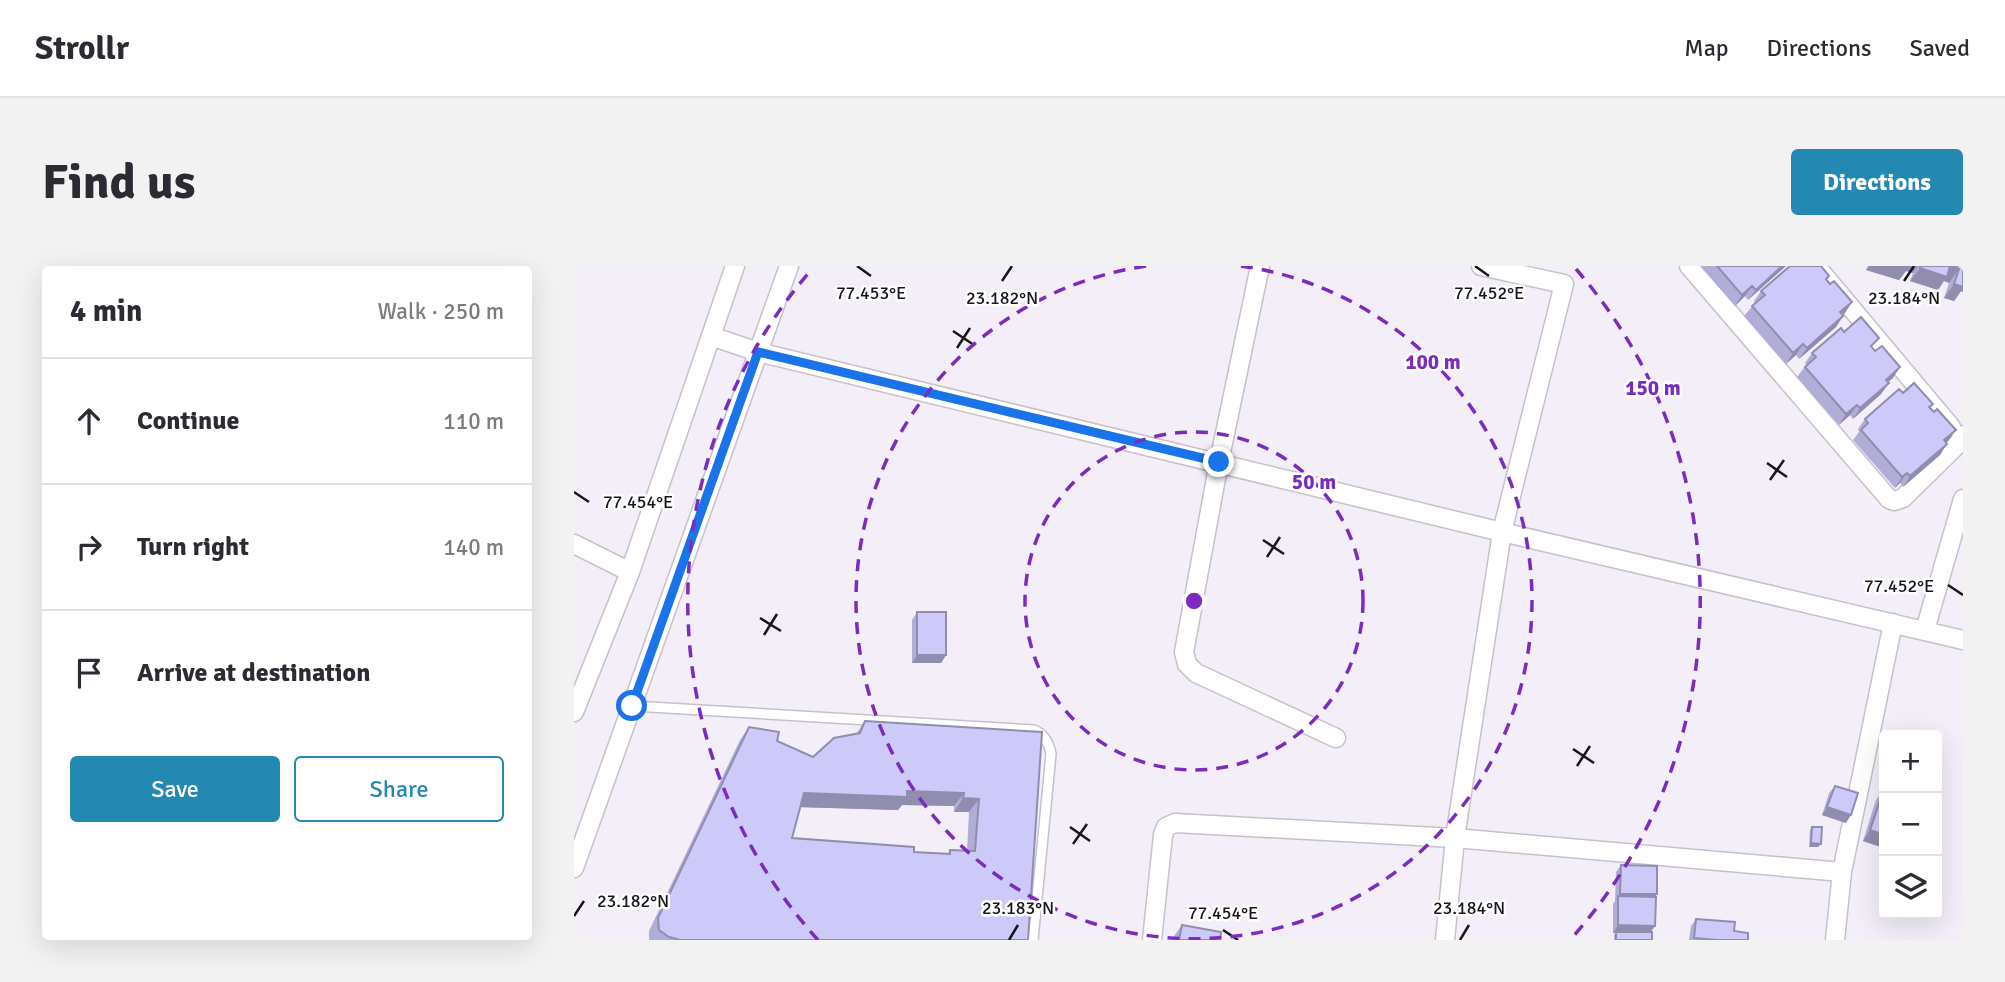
<!DOCTYPE html>
<html lang="en">
<head>
<meta charset="utf-8">
<style>
  :root { --surface:#fff; --page:#f2f2f3; --text:#2b2b33; --muted:#7c7c81; --line:#e1e1e2; --accent:#2389b2 }
  body { margin:0; font-family:Signika,sans-serif; background:var(--page); color:var(--text) }
  .controls { position:absolute; right:21px; bottom:21px; display:grid; overflow:hidden; border-radius:7px; box-shadow:0 7px 28px #0002 }
  .controls button { width:63px; height:63px; display:grid; place-items:center; padding:0; border:0; border-bottom:2px solid var(--line); background:var(--surface); color:var(--text); font:35px sans-serif }
  .stop { position:absolute; width:21px; height:21px; margin:-16px; border:5px solid #1a73e8; border-radius:50%; background:#fff }
  .stop.end { background:#1a73e8; border-color:#fff; box-shadow:0 2px 7px #0008 }
  .list { margin:0; padding:0; list-style:none }
  h2 { display:flex; justify-content:space-between; align-items:center; height:91px; margin:0; padding:0 28px; font-size:30px }
  h2 small { font-size:23px; font-weight:400; color:var(--muted) }
  .list li { display:grid; grid-template-columns:46px 1fr auto; gap:21px; align-items:center; box-sizing:border-box; height:126px; padding:0 28px; border-top:2px solid var(--line) }
  .list b { display:block; font-size:26px; white-space:nowrap }
  .list em { font-size:23px; font-style:normal; color:var(--muted) }
  .actions { display:flex; gap:14px; padding:21px 28px }
  .actions a { flex:1; padding:16px 0; border:2px solid var(--accent); border-radius:7px; text-align:center; font-size:24px; color:var(--accent) }
  .actions .main { background:var(--accent); color:#fff }
  .icon { flex:none; width:38px; height:38px; fill:none; stroke:currentColor; stroke-width:2; stroke-linecap:round; stroke-linejoin:round }
  .map { position:relative; flex:none; width:1389px; height:674px; overflow:hidden; border-radius:7px }
  header { display:flex; align-items:center; gap:42px; box-sizing:border-box; height:98px; padding:0 35px; background:var(--surface); border-bottom:2px solid var(--line) }
  header strong { font-size:33px }
  nav { display:flex; gap:38px; margin-inline-start:auto; font-size:24px }
  .intro { display:flex; align-items:center; justify-content:space-between; box-sizing:border-box; height:168px; padding:0 42px }
  h1 { margin:0; font-size:49px }
  .button { padding:18px 32px; border-radius:7px; background:var(--accent); color:#fff; font-size:24px; font-weight:700 }
  main { display:flex; gap:42px; padding:0 42px }
  aside { flex:1; background:var(--surface); border-radius:7px; box-shadow:0 7px 28px #0002 }
  .map>svg:first-child { display:block }
  .lines { fill:none; stroke-linecap:round; stroke-linejoin:round }
  .lane-casing { stroke:#c6c1ca; stroke-width:12 }
  .street-casing { stroke:#c6c1ca; stroke-width:21 }
  .lane { stroke:#fff; stroke-width:9 }
  .street { stroke:#fff; stroke-width:18 }
  .wall { fill:#b0aed7; fill-rule:evenodd }
  .shaded-wall { fill:#908daf }
  .building { fill:#cdcafa; stroke:#908daf; stroke-width:2; fill-rule:evenodd }
  .route { stroke:#1a73e8; stroke-width:9 }
  .ticks { fill:none; stroke:#18161a; stroke-width:2.5 }
  .ring { fill:none; stroke:#7b2cbf; stroke-width:3.5; stroke-dasharray:12 9 }
  .ticks-label { font-size:18px; text-anchor:middle; fill:#18161a; stroke:#fff; stroke-width:5; stroke-linejoin:round; paint-order:stroke }
  .centre { fill:#7b2cbf; stroke:#fff; stroke-width:3.5 }
  .ring-label { font-size:21px; text-anchor:middle; font-weight:bold; fill:#7b2cbf; stroke:#fff; stroke-width:5; stroke-linejoin:round; paint-order:stroke }
</style>
</head>
<body>
<header>
<strong>Strollr</strong>
<nav><a>Map</a><a>Directions</a><a>Saved</a></nav>
</header>
<div class="intro"><h1>Find us</h1><a class="button">Directions</a></div>
<main>
<aside>
<h2>4 min<small>Walk · 250 m</small></h2>
<ul class="list">
<li><svg class="icon" aria-label="ahead" viewBox="0 0 24 24"><path d="M12 20V5M6 11l6-6 6 6"/></svg><div><b>Continue</b></div><em>110 m</em></li>
<li><svg class="icon" aria-label="right" viewBox="0 0 24 24"><path d="M7 20v-9h11M14 6l5 5-5 5"/></svg><div><b>Turn right</b></div><em>140 m</em></li>
<li><svg class="icon" aria-label="arrive" viewBox="0 0 24 24"><path d="M6 21V4h12l-3 4 3 4H6"/></svg><div><b>Arrive at destination</b></div></li>
</ul>
<div class="actions"><a class="main">Save</a><a>Share</a></div>
</aside>
<div class="map">
<svg width="1389" height="674" viewBox="0 0 1389 674">
  <rect width="100%" height="100%" fill="#f3eef8"/>
  <g class="lines">
    <defs>
      <path id="lane" d="M59,440L460,464C470,468 475,477 477,488L459,674"/>
      <path id="street" d="M686,0L645,196L610,386L613,398L622,407L762,472
        M1115,0L1315,233L1320,235L1329,232L1388,174L1389,169
        M1242,0L1377,161
        M137,70L184,86L928,266L1389,374
        M0,278L56,306
        M1351,364L1389,233
        M0,446L56,306L161,0
        M0,602L215,0
        M578,674L589,569L592,561L601,557L881,572L1268,606
        M871,674L881,572L928,266L990,18L907,0
        M1261,674L1268,606L1319,357"/>
    </defs>
    <use href="#lane" class="lane-casing"/>
    <use href="#street" class="street-casing"/>
    <use href="#lane" class="lane"/>
    <use href="#street" class="street"/>
  </g>
  <path class="wall" d="M1126,0H1212L1174,34L1171,30L1161,40Z
    M1294,0H1389V26L1387,25L1380,35L1370,32L1375,17L1370,15L1364,24L1336,15L1339,7L1332,5L1325,14L1292,4Z
    M1255,10L1252,13L1271,47L1262,61L1225,93L1222,89L1212,98L1170,50L1181,37L1180,35L1187,25Z
    M1270,66L1298,82L1319,112L1314,116L1315,117L1307,128L1279,153L1276,149L1265,159L1223,111L1232,99L1231,97L1238,87Z
    M1329,127L1359,138L1356,142L1374,175L1366,189L1329,221L1326,217L1321,222L1279,174L1285,166L1284,163L1291,153Z
    M343,346L372,389L367,397H338V354Z
    M291,455L468,466L454,674H75V665L166,474L175,461L203,475L239,491L282,468ZM328,539L380,540V546H395L393,585L376,584L373,588L340,586L218,572L226,541L324,544Z
    M1261,520L1272,557L1248,549L1255,527Z
    M1310,523V582L1289,575L1302,534Z
    M1238,561L1244,581H1235L1236,564Z
    M1047,599L1083,628L1081,631L1077,666L1078,674H1040V669L1042,667H1039V638L1041,635L1042,606Z
    M1122,653L1160,665L1174,674H1115L1117,660Z
    M608,659L646,674H600V670Z"/>
  <path class="shaded-wall" d="M1208,0H1212L1174,34L1182,24Z
    M1295,0H1344L1339,7L1332,5L1325,14L1292,4Z
    M1376,0L1385,3L1375,17L1370,15L1364,24L1336,15L1346,2Z
    M1389,17V26L1387,25L1380,35L1370,32L1380,18Z
    M1178,20L1171,30L1161,40L1168,29Z
    M1278,36L1271,47L1259,57L1266,46Z
    M1269,50L1262,61L1225,93L1233,82Z
    M1229,78L1222,89L1212,98L1219,87Z
    M1326,101L1319,112L1304,124L1312,114Z
    M1315,117L1307,128L1279,153L1286,142Z
    M1283,139L1276,149L1265,159L1272,148Z
    M1382,164L1374,175L1362,185L1370,174Z
    M1373,178L1366,189L1329,221L1336,210Z
    M1333,207L1326,217L1321,222L1328,211Z
    M343,389H372L367,397H338Z
    M333,525L390,527L380,540L328,539L324,544L220,541L230,527Z
    M389,532L405,533L395,546H380Z
    M1253,541L1277,549L1272,557L1248,549Z
    M1296,564L1310,569V582L1289,575Z
    M1237,577L1247,578L1244,581H1235Z
    M1046,628H1083L1078,635L1044,630L1041,635Z
    M1044,659L1081,660L1076,667H1039Z"/>
  <path class="building" d="M1143,0H1208L1182,24L1178,20L1168,29Z
    M1216,0H1247L1255,10L1252,13L1256,18L1260,15L1278,36L1266,46L1269,50L1233,82L1229,78L1219,87L1178,40L1191,29L1187,25Z
    M1346,0H1389V21L1380,18L1385,3L1376,0L1373,11L1346,2Z
    M1287,51L1305,72L1297,80L1301,85L1308,80L1326,101L1312,114L1315,117L1286,142L1283,139L1272,148L1231,101L1242,91L1238,87L1267,62L1270,66Z
    M1340,117L1359,138L1355,141L1360,146L1363,143L1382,164L1370,174L1373,178L1336,210L1333,207L1328,211L1287,164L1294,157L1291,153L1325,123L1329,127Z
    M343,346H372V389H343Z
    M291,455L468,466L454,674H106L95,671L85,664L84,652L175,461L205,466L203,475L239,491L260,472L286,467ZM333,525L390,527L389,532L405,533L401,585L376,584V588L340,586V581L218,572L230,527L333,531Z
    M1261,520L1284,527L1277,549L1253,541Z
    M1310,523V569L1296,564Z
    M1238,561H1248L1247,578L1237,577Z
    M1047,599L1083,600V628H1046Z
    M1044,630L1082,631L1081,660L1044,659Z
    M1122,653L1161,656L1160,665L1174,667V674H1143L1120,672Z
    M608,659L647,666L646,674H605Z
    M1042,666H1078V674H1042Z"/>
  <g class="lines">
    <path class="route" d="M58,440L184,86L645,196"/>
  </g>
  <path class="ticks" d="M283,0L297,10M901,0L915,10M428,15L438,0M1330,15L1340,0M379,65L400,79M383,82L396,62M1193,197L1213,211M1196,214L1210,194M0,226L15,236M689,274L710,288M693,291L706,271M1374,319L1389,329M186,352L207,365M190,369L203,348M999,483L1020,497M1003,500L1016,480M496,561L516,575M499,578L513,558M0,650L10,635M649,664L664,674M435,674L444,659M886,674L895,659"/>
  <g class="ring">
    <circle cx="620" cy="335" r="169"/>
    <path d="M667 0A338 338 0 1 1 573 0"/>
    <path d="M244 674A506 506 0 0 1 238 3M1002 3A506 506 0 0 1 996 674"/>
  </g>
  <g class="ticks-label">
    <text x="297" y="33">77.453°E</text>
    <text x="915" y="33">77.452°E</text>
    <text x="428" y="38">23.182°N</text>
    <text x="1330" y="38">23.184°N</text>
    <text x="64" y="242">77.454°E</text>
    <text x="1325" y="326">77.452°E</text>
    <text x="59" y="641">23.182°N</text>
    <text x="444" y="648">23.183°N</text>
    <text x="895" y="648">23.184°N</text>
    <text x="649" y="653">77.454°E</text>
  </g>
  <circle cx="620" cy="335" r="10" class="centre"/>
  <g class="ring-label">
    <text x="859" y="103">100 m</text>
    <text x="1079" y="129">150 m</text>
    <text x="740" y="223">50 m</text>
  </g>
</svg>
<div class="controls">
<button>+</button>
<button>−</button>
<button><svg class="icon" aria-label="layers" viewBox="0 0 24 24"><path d="M12 4l9 5-9 5-9-5zM3 14l9 5 9-5"/></svg></button>
</div>
<div class="stop" style="left:58px;top:440px"></div>
<div class="stop end" style="left:645px;top:196px"></div>
</div>
</main>
</body>
</html>
